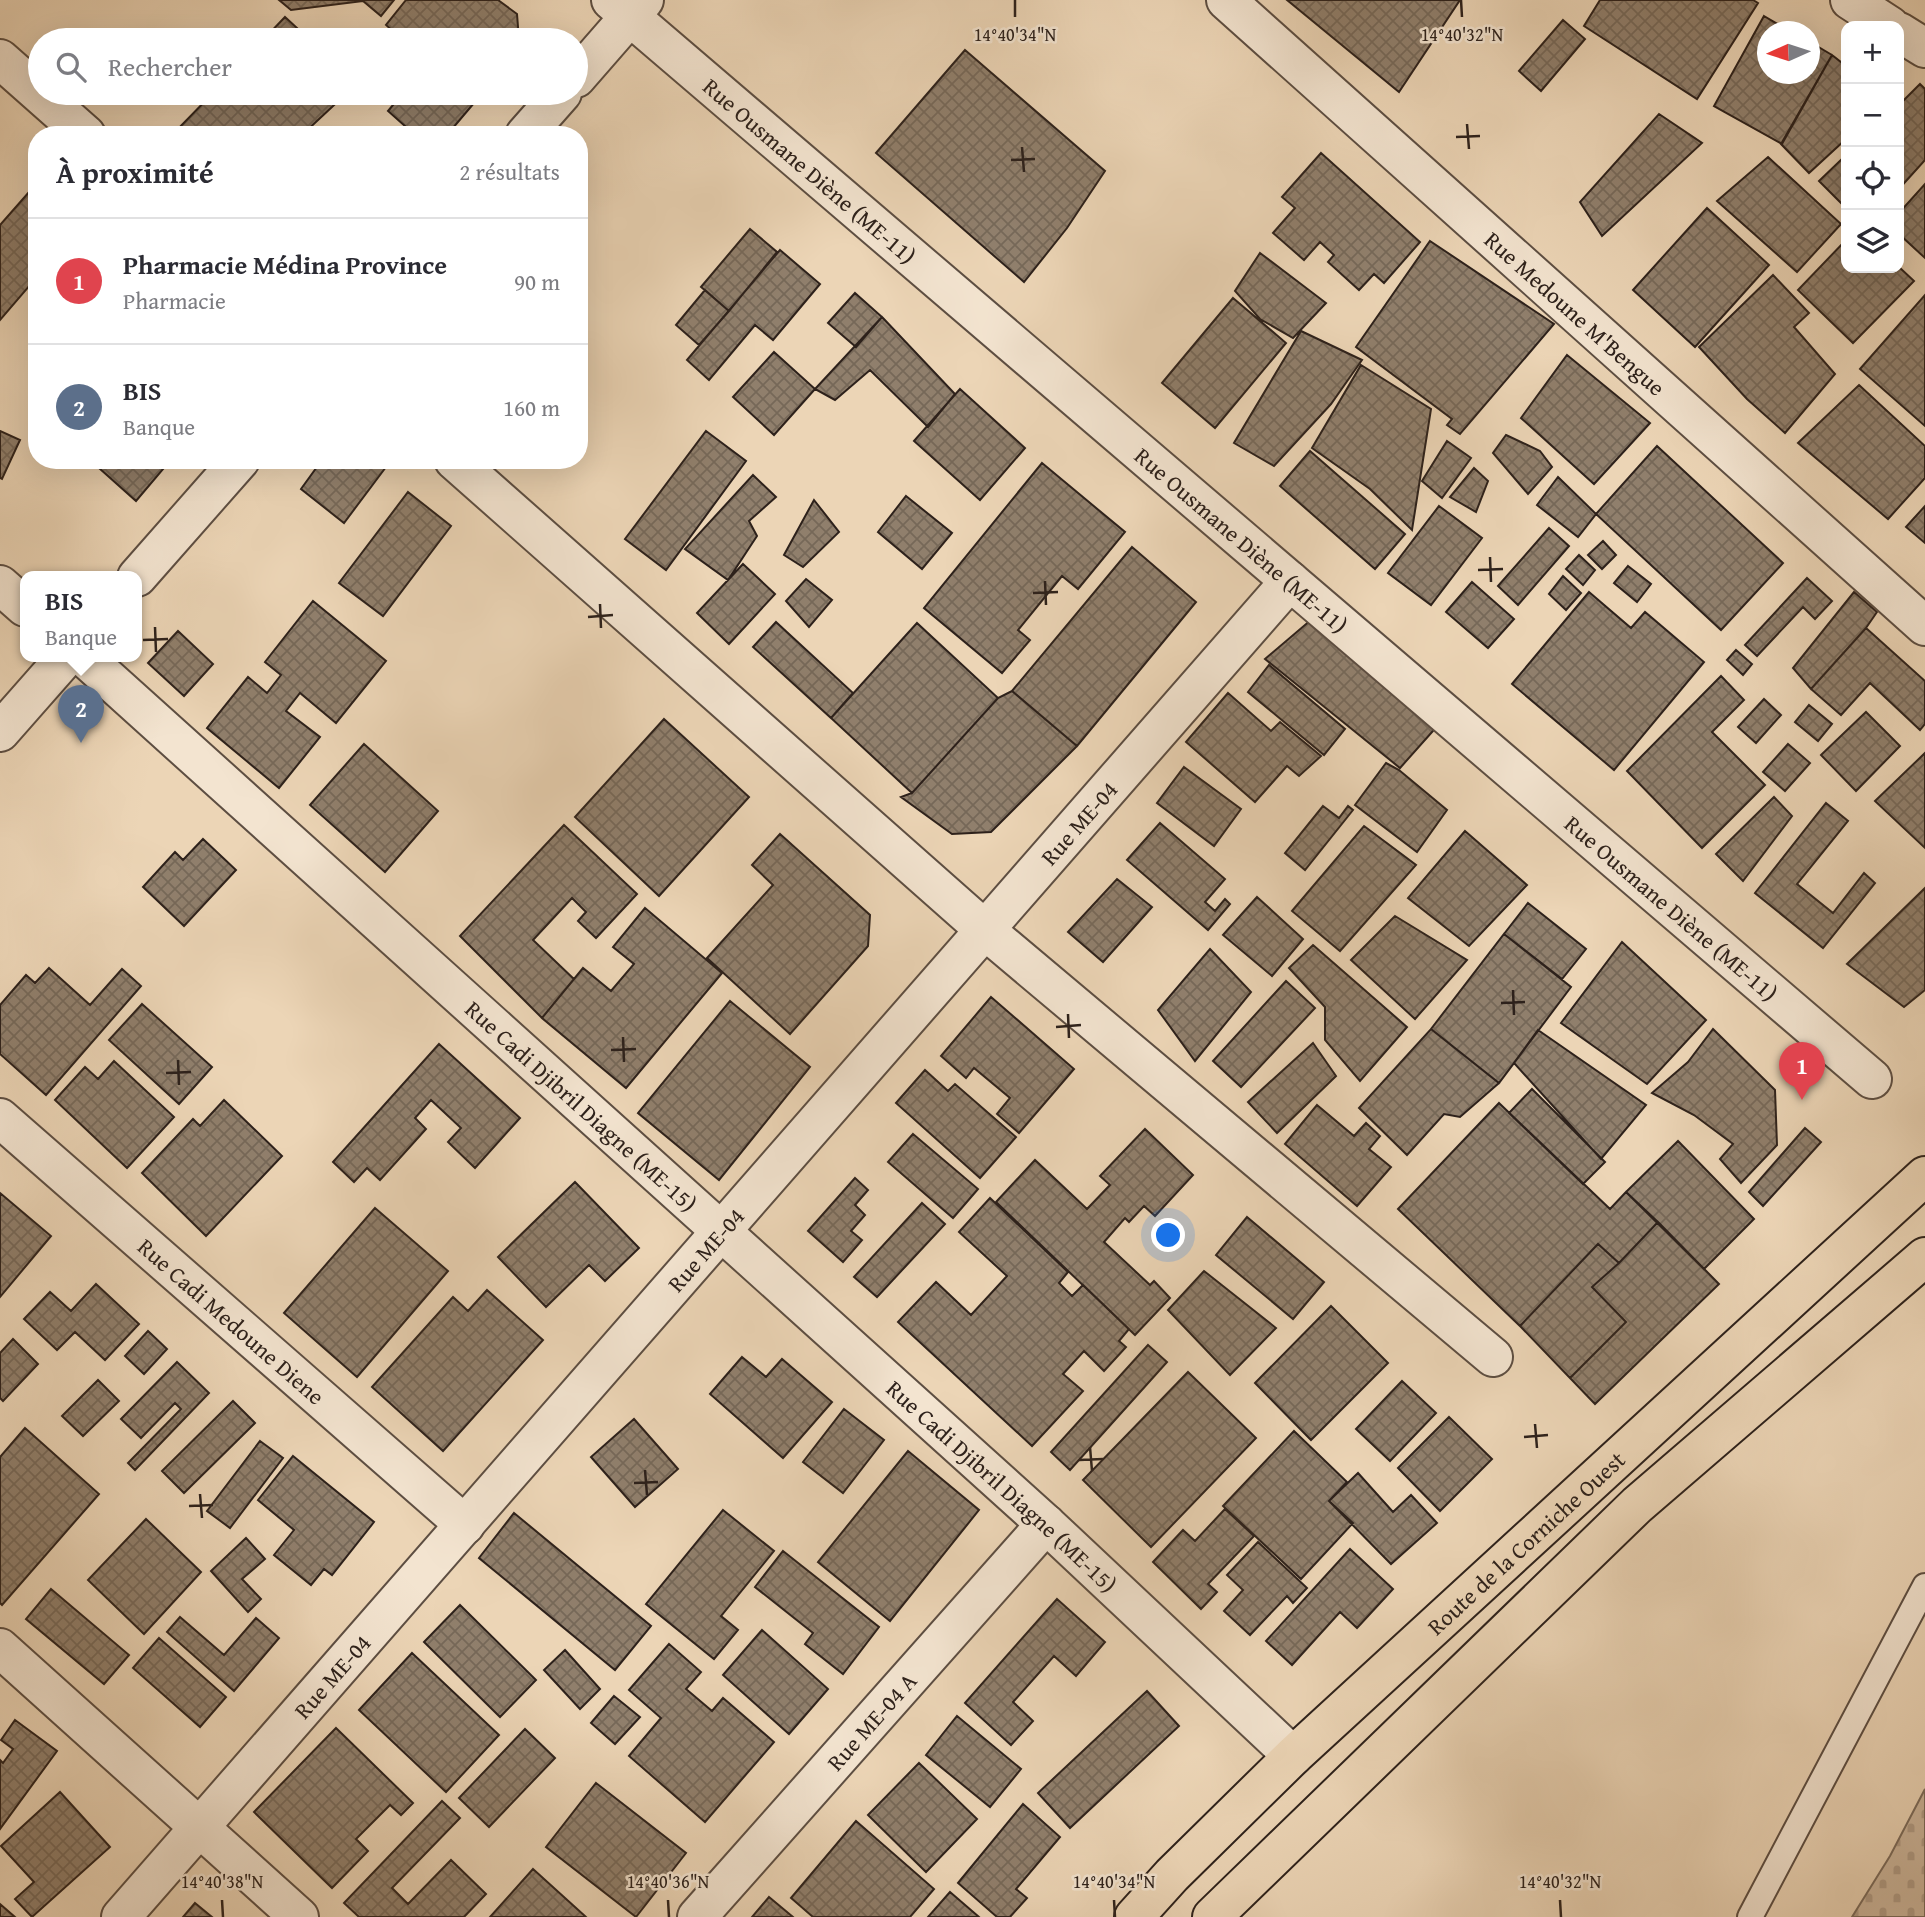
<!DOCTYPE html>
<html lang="fr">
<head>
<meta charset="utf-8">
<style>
  :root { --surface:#fff; --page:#f2f2f3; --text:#2b2b33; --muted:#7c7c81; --line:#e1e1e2; --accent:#0b8043 }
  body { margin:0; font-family:"Gentium Book Plus",serif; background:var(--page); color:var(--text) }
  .controls { position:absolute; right:21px; top:21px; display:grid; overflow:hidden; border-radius:14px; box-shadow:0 7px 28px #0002 }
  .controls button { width:63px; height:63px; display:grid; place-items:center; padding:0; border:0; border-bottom:2px solid var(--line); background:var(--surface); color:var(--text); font:35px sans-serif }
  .compass { position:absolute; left:1757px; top:21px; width:63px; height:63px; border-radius:50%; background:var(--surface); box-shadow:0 7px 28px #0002; rotate:267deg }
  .you { position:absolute; left:1169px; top:1236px; width:24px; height:24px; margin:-18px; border:5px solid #fff; border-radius:50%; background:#1a73e8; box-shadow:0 0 0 10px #1a73e833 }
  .badge { display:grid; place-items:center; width:46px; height:46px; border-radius:50%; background:var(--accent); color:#fff; font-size:23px; font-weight:700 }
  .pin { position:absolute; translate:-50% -58px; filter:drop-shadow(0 2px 4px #0008) }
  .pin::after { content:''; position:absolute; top:37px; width:24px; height:21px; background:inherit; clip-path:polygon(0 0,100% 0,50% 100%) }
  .popup { position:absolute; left:20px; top:571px; width:122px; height:91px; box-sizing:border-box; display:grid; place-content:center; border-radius:14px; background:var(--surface); filter:drop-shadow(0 2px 5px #0005); font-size:23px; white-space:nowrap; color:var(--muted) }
  .popup b { font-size:26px; color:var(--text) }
  .popup::after { content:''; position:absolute; left:50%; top:100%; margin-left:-14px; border:14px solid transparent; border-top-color:var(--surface) }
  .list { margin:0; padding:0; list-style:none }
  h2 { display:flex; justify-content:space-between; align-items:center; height:91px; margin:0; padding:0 28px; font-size:30px }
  h2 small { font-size:23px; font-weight:400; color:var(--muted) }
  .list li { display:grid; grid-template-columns:46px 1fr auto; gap:21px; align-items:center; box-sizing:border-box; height:126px; padding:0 28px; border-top:2px solid var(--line) }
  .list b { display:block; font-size:26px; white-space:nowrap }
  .list p { margin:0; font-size:23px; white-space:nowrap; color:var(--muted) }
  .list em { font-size:23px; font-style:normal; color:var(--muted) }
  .icon { flex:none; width:38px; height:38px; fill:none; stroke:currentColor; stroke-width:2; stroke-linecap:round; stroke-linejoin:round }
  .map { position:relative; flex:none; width:1925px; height:1917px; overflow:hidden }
  .search { position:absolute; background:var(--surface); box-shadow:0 7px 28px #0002; left:28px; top:28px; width:560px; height:77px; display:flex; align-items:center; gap:18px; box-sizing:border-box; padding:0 24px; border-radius:38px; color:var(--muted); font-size:26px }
  .panel { position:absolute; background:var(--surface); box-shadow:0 7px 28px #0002; left:28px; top:126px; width:560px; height:343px; border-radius:28px }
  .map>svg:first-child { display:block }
  .cemetery { fill:url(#cemetery-stones); stroke:#7c6c5c; stroke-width:2 }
  .building { fill:url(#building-cross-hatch); stroke:#2d211b; stroke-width:2 }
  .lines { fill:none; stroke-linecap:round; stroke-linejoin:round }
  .service-casing { stroke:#5d4e42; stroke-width:28 }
  .minor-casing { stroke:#5d4e42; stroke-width:42 }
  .trunk-casing { stroke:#2d211b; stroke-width:42 }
  .service { stroke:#f3e4d0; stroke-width:24 }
  .minor { stroke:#f3e4d0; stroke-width:38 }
  .trunk { stroke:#ecd5b6; stroke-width:38 }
  .ticks { fill:none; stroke:#2d211b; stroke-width:2.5 }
  .labels { text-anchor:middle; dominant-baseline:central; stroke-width:5; stroke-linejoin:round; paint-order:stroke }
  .street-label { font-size:23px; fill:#2d211b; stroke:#f3e4d0 }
  .ticks-label { font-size:18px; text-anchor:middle; fill:#2d211b; stroke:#f3e4d0; stroke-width:5; stroke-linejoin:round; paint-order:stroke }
</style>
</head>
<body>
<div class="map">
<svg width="1925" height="1917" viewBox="0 0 1925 1917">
  <defs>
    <pattern id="cemetery-stones" width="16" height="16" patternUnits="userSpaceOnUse" patternTransform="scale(1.75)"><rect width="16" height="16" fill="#ccb69c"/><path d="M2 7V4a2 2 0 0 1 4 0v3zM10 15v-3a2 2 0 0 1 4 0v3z" fill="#b09c86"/></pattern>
    <pattern id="building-cross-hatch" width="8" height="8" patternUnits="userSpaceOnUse" patternTransform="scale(1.75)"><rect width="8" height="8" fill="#907f6c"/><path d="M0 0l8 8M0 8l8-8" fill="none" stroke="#766858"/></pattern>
  </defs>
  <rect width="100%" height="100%" fill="#ecd5b6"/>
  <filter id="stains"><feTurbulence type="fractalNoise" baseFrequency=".00286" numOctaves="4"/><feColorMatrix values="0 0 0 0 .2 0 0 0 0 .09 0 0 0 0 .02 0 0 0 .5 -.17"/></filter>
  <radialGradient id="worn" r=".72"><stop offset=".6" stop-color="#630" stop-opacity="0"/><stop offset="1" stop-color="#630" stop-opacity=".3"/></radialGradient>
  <path class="cemetery" d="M1925,1789V1917H1852L1890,1856Z"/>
  <path class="building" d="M279,0H394L381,16L363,1L291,10Z
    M406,0H498L517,14L519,40H403L386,25Z
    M1287,0H1460L1399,92Z
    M1600,0H1753L1758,3L1697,99L1584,26Z
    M1764,16L1791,32H1768V74H1810V42L1832,55L1782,144L1714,106Z
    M285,17L310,40H263Z
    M1563,20L1585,39L1541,91L1519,71Z
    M965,50L1105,171L1067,228L1024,282L876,153Z
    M1832,55L1846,66V139L1809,173L1781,144Z
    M1920,84L1925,89V160L1899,189V105Z
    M213,93H347L302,135H172Z
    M403,93H462L474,103L447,135H415L388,111Z
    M462,93H484L474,103Z
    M1659,114L1702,143L1602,236L1580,202Z
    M1321,153L1420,242L1384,283L1374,274L1359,290L1328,262L1334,255L1320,242L1304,260L1273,233L1295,208L1282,197Z
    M1846,155V208L1819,181Z
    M1768,157L1841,224L1797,272L1717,201Z
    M37,183V277L0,320V225Z
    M1925,184V258L1899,234V213Z
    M1707,208L1769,265L1695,347L1633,290Z
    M750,229L777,252L729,311L701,287Z
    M1846,240V268L1899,267L1914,281L1853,343L1798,290Z
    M1430,241L1554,324L1460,434L1447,425L1452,419L1356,347Z
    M780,250L820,284L773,340L755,325L709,380L687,360Z
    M1260,253L1326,303L1293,338L1260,319L1235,291Z
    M1773,275L1809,313L1794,327L1835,374L1785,433L1747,399L1699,347Z
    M705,290L729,311L699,345L676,325Z
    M855,293L882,317L856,347L828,323Z
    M1925,295V426L1860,369Z
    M1233,298L1286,343L1215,428L1162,383Z
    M882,317L955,394L928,427L870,370L835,400L815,389Z
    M1301,331L1362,360L1331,404L1274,466L1234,443Z
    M774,352L815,389L774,435L733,397Z
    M1567,355L1650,423L1594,484L1521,418Z
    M1361,365L1431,409L1412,530L1370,489L1312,448Z
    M1859,385L1925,446V478L1888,519L1798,443Z
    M960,389L1025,448L980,500L914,441Z
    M0,431L20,440L2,479L0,478Z
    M706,431L746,461L666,570L625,539Z
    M1506,435L1540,451L1552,467L1528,494L1493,453Z
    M1447,441L1471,458L1442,498L1422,481Z
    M1657,446L1783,563L1721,630L1596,514Z
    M1310,451L1405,534L1375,569L1280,486Z
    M90,460H154L164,468L136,501Z
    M322,460H377L386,467L344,523L301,489Z
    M1042,463L1125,532L1078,589L1062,576L1018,630L1030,640L1002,673L924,608Z
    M1474,468L1488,481L1476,512L1450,497Z
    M753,475L776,497L749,521L757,536L728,580L685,549Z
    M1558,477L1596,514L1578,537L1537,505Z
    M408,492L451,526L383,616L339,583Z
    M906,496L952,533L922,569L878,532Z
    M814,500L839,532L803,567L784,555Z
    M1439,506L1482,538L1431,605L1388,573Z
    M1925,506V543L1906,527Z
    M1549,528L1569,546L1518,605L1498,586Z
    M1603,541L1616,555L1602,569L1588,555Z
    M1132,547L1196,602L1077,746L1012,691Z
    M1579,555L1595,570L1583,585L1566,569Z
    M743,564L775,594L729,644L697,613Z
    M1628,566L1651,584L1637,602L1614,583Z
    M1563,576L1581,593L1566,610L1549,594Z
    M1807,578L1832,601L1815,619L1803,607L1757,656L1745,645Z
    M806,579L832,600L809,627L786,601Z
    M1472,582L1514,619L1488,648L1446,612Z
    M1589,592L1631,628L1645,612L1704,662L1614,770L1512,684Z
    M1854,592L1877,612L1866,628L1811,689L1793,668Z
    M313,601L386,661L336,723L300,693L286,711L320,737L279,788L207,728L248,677L267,693L281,675L265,662Z
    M1312,619L1440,723L1400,768L1265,659Z
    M776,622L853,693L831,718L753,647Z
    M917,623L998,698L912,793L831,718Z
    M1866,628L1925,681V724L1920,730L1870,683L1841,715L1811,689Z
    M178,631L213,664L184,696L148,663Z
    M1736,650L1752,664L1743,675L1727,660Z
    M1269,665L1345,729L1324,755L1248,692Z
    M1721,676L1744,700L1712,732L1765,785L1702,848L1627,771Z
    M1012,691L1077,746L991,832L952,834L901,797L912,793L998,698Z
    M1228,693L1271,731L1280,722L1321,756L1299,776L1287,766L1255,802L1186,742Z
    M1764,699L1781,715L1756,743L1738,727Z
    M1809,705L1832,724L1818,741L1795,722Z
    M1866,712L1900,746L1856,791L1821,755Z
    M664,719L749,797L659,896L575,817Z
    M364,744L438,811L385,872L310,805Z
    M1788,744L1810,763L1785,791L1763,772Z
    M1925,753V848L1875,801Z
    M1386,763L1399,770L1447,810L1417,852L1355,805Z
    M1184,767L1241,809L1214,846L1157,803Z
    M1774,797L1792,816L1743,881L1716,854Z
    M1826,803L1848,821L1797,884L1833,913L1864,873L1875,883L1823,948L1755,893Z
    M1323,806L1339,818L1348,806L1353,810L1305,870L1285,853Z
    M1160,823L1225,879L1205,902L1215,911L1225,899L1230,904L1208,930L1127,860Z
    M564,825L637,894L596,938L578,921L586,912L572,898L533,940L574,979L542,1018L460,936Z
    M1364,826L1416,865L1340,951L1292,911Z
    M1465,831L1527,885L1469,946L1408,898Z
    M780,834L870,915L868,946L790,1034L707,958L773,885L752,865Z
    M203,839L236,870L184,926L143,887L175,852L183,860Z
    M1117,879L1152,907L1103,962L1068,932Z
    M1925,888V990L1904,1007L1847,964Z
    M1257,897L1303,939L1272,976L1223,935Z
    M1528,903L1586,949L1562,979L1504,934Z
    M645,908L722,973L626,1088L542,1018L583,968L611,991L634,964L613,947Z
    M1395,916L1467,960L1415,1019L1351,960Z
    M1504,934L1571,987L1499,1083L1431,1029Z
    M1622,942L1706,1020L1647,1084L1561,1023Z
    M1313,945L1407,1027L1360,1081L1325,1040V1007L1289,968Z
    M1210,949L1251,992L1195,1061L1158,1010Z
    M49,968L90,1005L122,969L141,986L46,1095L0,1054V1005L26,975L35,983Z
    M1286,981L1315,1008L1241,1087L1213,1061Z
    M991,997L1074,1069L1019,1133L997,1114L1010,1098L974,1068L966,1078L941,1056Z
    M730,1001L810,1067L719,1180L638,1113Z
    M142,1004L212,1067L179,1104L109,1040Z
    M1431,1029L1499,1083L1460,1117L1444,1114L1407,1155L1359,1108Z
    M1713,1029L1775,1090L1777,1145L1741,1183L1720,1159L1733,1144L1694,1115L1652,1093L1688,1062Z
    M1538,1030L1646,1105L1601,1159L1514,1063Z
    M1313,1043L1336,1076L1277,1133L1248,1102Z
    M439,1044L520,1118L475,1168L448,1142L461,1128L431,1100L415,1118L426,1129L380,1180L367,1168L354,1182L333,1162Z
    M114,1061L174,1117L127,1168L55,1100L85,1067L98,1079Z
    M925,1070L948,1091L955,1084L1016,1137L980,1178L896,1103Z
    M1532,1089L1605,1162L1583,1184L1509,1113Z
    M224,1100L282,1156L206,1236L142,1173L193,1119L200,1126Z
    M1499,1103L1610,1209L1626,1192L1658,1222L1619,1263L1598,1244L1520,1326L1398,1209Z
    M1317,1105L1354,1136L1366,1123L1380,1136L1369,1149L1391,1167L1357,1206L1285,1144Z
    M1805,1128L1821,1142L1763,1206L1749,1192Z
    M1145,1129L1193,1175L1155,1216L1144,1206L1129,1222L1125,1218L1104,1242L1150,1285L1154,1281L1170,1298L1135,1335L996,1202L1035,1160L1087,1209L1110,1185L1100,1176Z
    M913,1134L978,1189L953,1218L888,1162Z
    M1678,1141L1754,1219L1704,1269L1626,1192Z
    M855,1178L868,1190L855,1205L865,1215L851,1231L862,1240L843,1262L808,1231Z
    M575,1182L639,1248L605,1281L589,1265L546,1307L498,1257Z
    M0,1193L51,1236L0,1297Z
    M990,1198L1068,1272L1059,1283L1072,1296L1083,1285L1129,1329L1119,1341L1126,1347L1104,1371L1084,1351L1063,1374L1083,1391L1032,1446L898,1322L936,1282L971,1315L1007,1276L959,1232Z
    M922,1203L945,1224L877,1297L854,1277Z
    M375,1208L448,1271L357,1377L284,1313Z
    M1247,1217L1324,1282L1293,1319L1216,1255Z
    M1658,1222L1719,1284L1595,1404L1570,1378L1626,1322L1592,1287L1619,1263Z
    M1598,1244L1619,1263L1592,1287L1626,1322L1570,1378L1520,1326Z
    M1204,1271L1276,1328L1230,1375L1168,1310Z
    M96,1284L139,1324L105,1360L75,1332L57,1350L24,1319L50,1292L71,1311Z
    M487,1290L543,1340L443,1451L372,1387L453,1297L468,1311Z
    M1331,1306L1388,1363L1311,1440L1255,1383Z
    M148,1331L167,1349L144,1374L125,1356Z
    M13,1339L38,1364L3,1401L0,1398V1353Z
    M1148,1345L1167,1362L1070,1470L1051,1452Z
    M742,1357L766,1377L782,1359L832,1402L783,1458L710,1394Z
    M177,1362L209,1393L135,1470L128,1463L181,1409L175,1403L141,1438L121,1419Z
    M1188,1372L1256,1438L1151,1547L1083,1480Z
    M98,1380L119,1401L83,1436L62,1416Z
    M1402,1381L1436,1413L1390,1461L1356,1429Z
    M233,1401L255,1423L184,1493L162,1471Z
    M844,1409L884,1440L843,1493L803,1462Z
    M1449,1417L1492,1459L1440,1511L1398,1468Z
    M634,1419L678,1469L635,1507L591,1457Z
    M25,1428L99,1494L2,1605L0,1603V1457Z
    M1294,1431L1347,1482L1329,1501L1353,1523L1301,1579L1223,1506Z
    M260,1441L283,1458L230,1528L207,1511Z
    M908,1451L979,1510L890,1621L818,1562Z
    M293,1456L374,1522L332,1575L324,1569L311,1585L274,1555L294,1530L258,1500Z
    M1358,1473L1393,1512L1411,1495L1437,1523L1391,1564L1329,1501Z
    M1225,1509L1254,1536L1208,1584L1217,1592L1201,1609L1153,1562L1183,1530L1195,1541Z
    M723,1510L774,1551L721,1616L738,1630L714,1659L646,1604Z
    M514,1513L651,1626L615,1670L479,1558Z
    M146,1519L201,1572L144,1634L88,1580Z
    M246,1538L265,1559L242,1579L261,1599L248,1612L211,1571Z
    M1258,1542L1307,1588L1293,1603L1287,1596L1250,1635L1224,1611L1243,1590L1227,1575Z
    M1350,1549L1393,1589L1357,1628L1340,1612L1292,1665L1266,1641Z
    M783,1551L879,1627L843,1674L805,1644L813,1633L755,1587Z
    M51,1589L129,1655L104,1684L26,1619Z
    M1057,1599L1105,1642L1076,1676L1054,1656L1013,1702L1033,1721L1011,1745L965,1703Z
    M460,1605L536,1680L500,1717L424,1642Z
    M180,1617L224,1655L256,1618L279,1638L234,1691L167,1632Z
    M762,1630L828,1689L789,1734L723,1675Z
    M159,1638L226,1697L200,1727L133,1668Z
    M669,1644L701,1672L686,1689L712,1711L723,1698L774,1742L705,1822L629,1756L661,1718L629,1690Z
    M565,1650L600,1689L580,1709L544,1670Z
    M412,1653L499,1735L446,1792L359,1710Z
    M1147,1691L1179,1726L1070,1828L1038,1793Z
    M614,1696L640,1717L615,1744L591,1723Z
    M957,1716L1021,1769L990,1807L926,1755Z
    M15,1720L57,1751L0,1829V1760L3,1763L13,1749L1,1740Z
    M336,1728L413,1803L401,1815L390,1805L356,1839L368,1851L332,1888L254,1812Z
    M525,1729L555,1758L489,1827L459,1798Z
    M919,1763L977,1819L926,1872L868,1815Z
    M596,1783L686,1853L636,1917L546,1847Z
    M60,1792L110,1847L32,1917L15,1899L34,1882L1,1846Z
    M442,1801L460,1818L392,1888L408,1904L451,1860L486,1894L464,1917H359L344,1903Z
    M1023,1804L1060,1837L1016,1889L1027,1898L1010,1917H997L958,1883Z
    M856,1821L934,1889L910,1917H813L791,1898Z
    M533,1869L586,1917H490Z
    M950,1892L979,1917H928Z
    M769,1897L793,1917H752Z
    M195,1903L212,1917H183Z
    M0,1904L15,1917H0Z"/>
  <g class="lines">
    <defs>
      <path id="service" d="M1750,1917L1925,1586"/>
      <g id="minor">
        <path id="s1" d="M611,0L1872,1079"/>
        <path id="s2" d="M1226,0L1925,626"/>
        <path d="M1850,0L1890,26"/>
        <path d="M1899,32L1925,48"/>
        <path d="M0,59L86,135"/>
        <path d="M576,78L644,0"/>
        <path d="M525,135L562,93"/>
        <path d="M454,460L985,930L1493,1357"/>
        <path d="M137,577L240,460"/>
        <path d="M0,585L25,607"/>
        <path id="s3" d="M84,657L1046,1524L1293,1756"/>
        <path d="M0,732L66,657"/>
        <path id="s4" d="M0,1118L465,1525"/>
        <path d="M0,1648L299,1917"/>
        <path id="s5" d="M121,1917L1290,581"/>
        <path id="s6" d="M697,1917L1046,1524"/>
      </g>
      <g id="trunk">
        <path id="s7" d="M1134,1917L1172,1875L1293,1756L1925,1176"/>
        <path d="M1212,1917L1637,1505L1925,1257"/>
      </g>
    </defs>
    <use href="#service" class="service-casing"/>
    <use href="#minor" class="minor-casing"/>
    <use href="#trunk" class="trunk-casing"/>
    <use href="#service" class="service"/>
    <use href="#minor" class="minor"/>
    <use href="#trunk" class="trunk"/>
  </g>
  <path class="ticks" d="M1015,0V17M1461,0L1462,17M1467,124L1469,149M1456,137L1480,136M1022,147L1024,172M1011,160L1035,159M1490,557L1491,582M1478,570L1503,569M1045,581L1046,605M1033,593L1058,592M600,604L601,628M588,617L613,615M155,627L156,652M143,640L168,639M1513,990L1514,1015M1501,1003L1525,1002M1068,1014L1069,1038M1056,1027L1081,1025M623,1037L624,1062M611,1050L636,1049M178,1060L179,1085M166,1073L191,1072M1535,1424L1537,1448M1524,1437L1548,1435M1090,1447L1092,1471M1079,1460L1103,1459M645,1470L647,1495M634,1483L658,1482M200,1494L202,1518M189,1506L213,1505M222,1900L223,1917M668,1900L669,1917M1114,1900L1115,1917M1560,1900L1561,1917"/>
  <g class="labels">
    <g class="street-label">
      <text stroke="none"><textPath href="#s1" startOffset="262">Rue Ousmane Diène (ME-11)</textPath></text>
      <text stroke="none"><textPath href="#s2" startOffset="469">Rue Medoune M'Bengue</textPath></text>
      <text stroke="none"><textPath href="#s1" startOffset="830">Rue Ousmane Diène (ME-11)</textPath></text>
      <text stroke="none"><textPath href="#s5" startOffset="1454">Rue ME-04</textPath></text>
      <text stroke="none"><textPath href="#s1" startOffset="1396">Rue Ousmane Diène (ME-11)</textPath></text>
      <text stroke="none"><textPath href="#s3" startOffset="670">Rue Cadi Djibril Diagne (ME-15)</textPath></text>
      <text stroke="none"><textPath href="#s5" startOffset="887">Rue ME-04</textPath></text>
      <text stroke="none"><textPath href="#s4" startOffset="308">Rue Cadi Medoune Diene</textPath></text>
      <text stroke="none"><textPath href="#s3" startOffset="1237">Rue Cadi Djibril Diagne (ME-15)</textPath></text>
      <text stroke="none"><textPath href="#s7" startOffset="542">Route de la Corniche Ouest</textPath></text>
      <text stroke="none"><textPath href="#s5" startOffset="320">Rue ME-04</textPath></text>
      <text stroke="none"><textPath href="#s6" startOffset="262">Rue ME-04 A</textPath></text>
    </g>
  </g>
  <g class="ticks-label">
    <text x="1015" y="41">14°40'34"N</text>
    <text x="1462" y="41">14°40'32"N</text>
    <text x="222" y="1888">14°40'38"N</text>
    <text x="668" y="1888">14°40'36"N</text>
    <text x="1114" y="1888">14°40'34"N</text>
    <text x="1560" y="1888">14°40'32"N</text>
  </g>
  <rect width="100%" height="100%" filter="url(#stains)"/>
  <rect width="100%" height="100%" fill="url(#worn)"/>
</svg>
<div class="controls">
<button>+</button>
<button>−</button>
<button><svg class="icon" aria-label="locate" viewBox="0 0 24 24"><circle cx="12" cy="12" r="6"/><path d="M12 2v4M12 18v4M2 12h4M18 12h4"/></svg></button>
<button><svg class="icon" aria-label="layers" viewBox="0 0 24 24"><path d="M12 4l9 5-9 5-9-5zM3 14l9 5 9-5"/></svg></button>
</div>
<svg class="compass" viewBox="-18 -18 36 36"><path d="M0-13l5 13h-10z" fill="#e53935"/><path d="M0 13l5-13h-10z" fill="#7c7c81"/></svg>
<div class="you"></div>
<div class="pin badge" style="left:1802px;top:1100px;background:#e0444e">1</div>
<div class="pin badge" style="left:81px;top:743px;background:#5c6f8a">2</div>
<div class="popup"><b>BIS</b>Banque</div>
<div class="search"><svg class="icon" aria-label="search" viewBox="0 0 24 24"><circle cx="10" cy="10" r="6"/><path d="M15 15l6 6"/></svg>Rechercher</div>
<section class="panel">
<h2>À proximité<small>2 résultats</small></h2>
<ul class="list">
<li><span class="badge" style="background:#e0444e">1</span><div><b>Pharmacie Médina Province</b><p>Pharmacie</p></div><em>90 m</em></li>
<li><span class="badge" style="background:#5c6f8a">2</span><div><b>BIS</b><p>Banque</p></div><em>160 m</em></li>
</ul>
</section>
</div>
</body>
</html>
